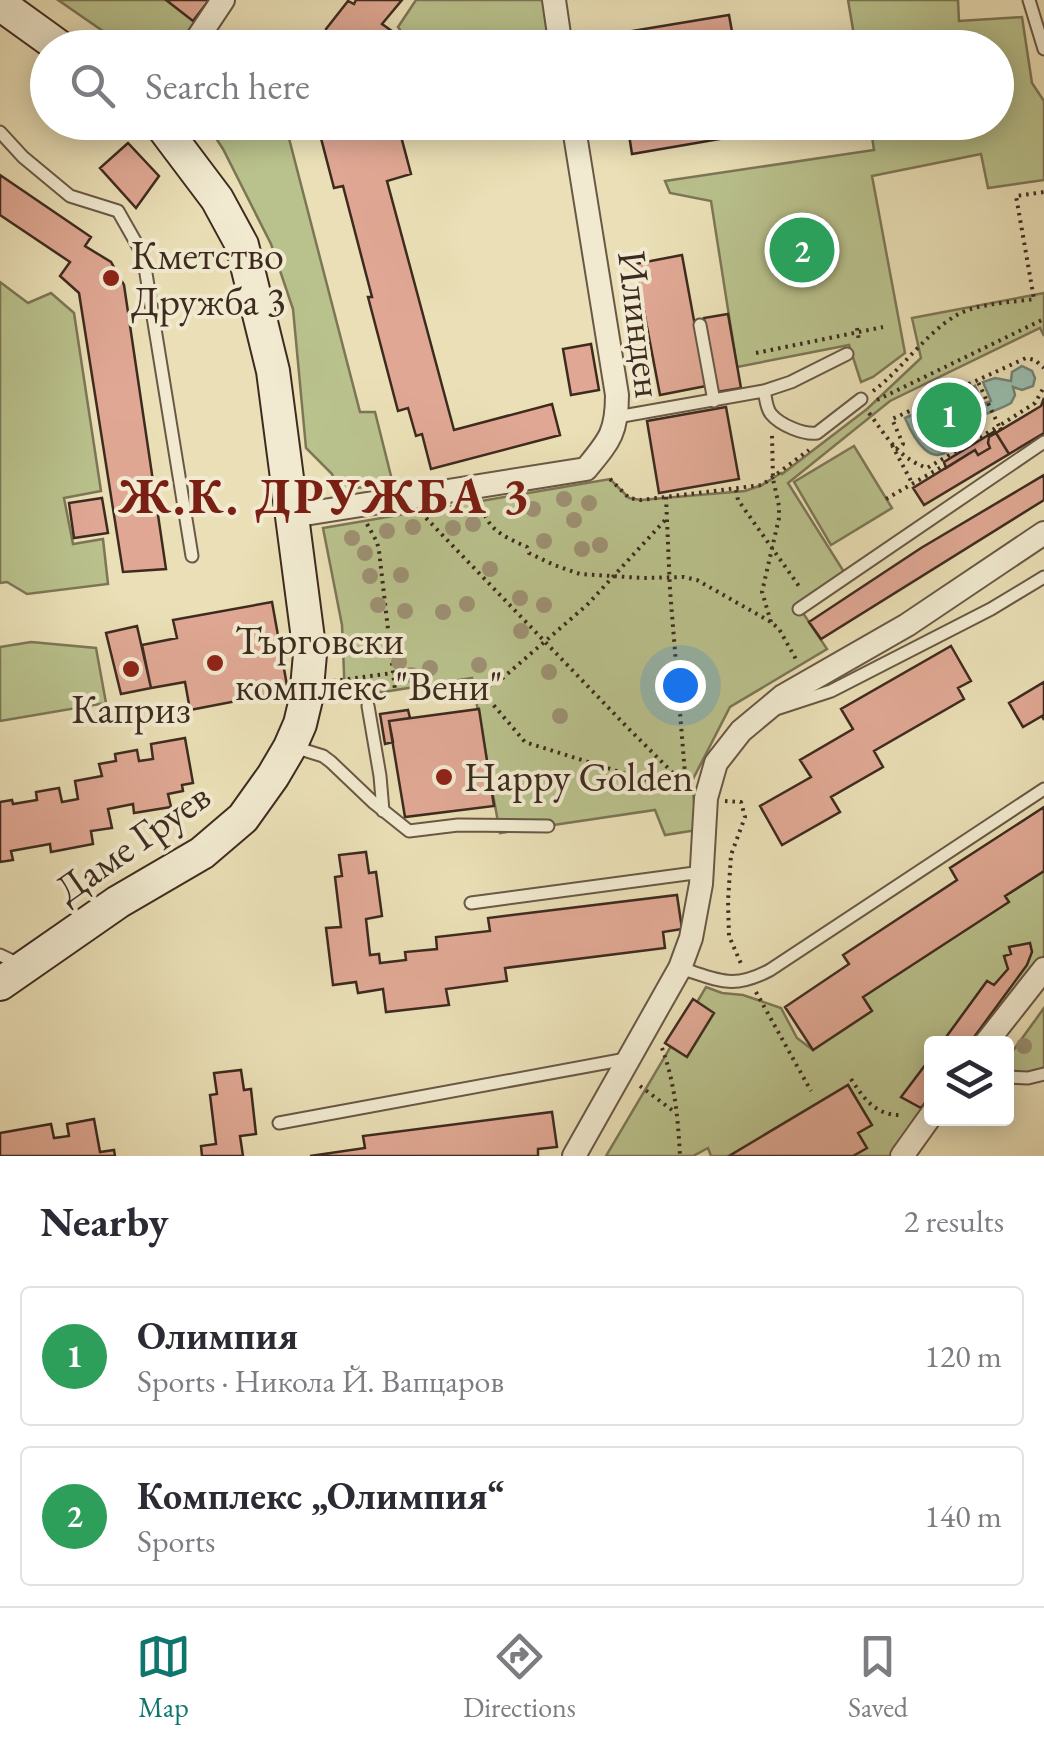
<!DOCTYPE html>
<html lang="en">
<head>
<meta charset="utf-8">
<style>
  :root { --surface:#fff; --page:#f2f2f3; --text:#2b2b33; --muted:#7c7c81; --line:#e1e1e2; --accent:#0f766e }
  body { margin:0; font-family:"EB Garamond",serif; background:var(--page); color:var(--text) }
  .controls { position:absolute; right:30px; bottom:30px; display:grid; overflow:hidden; border-radius:10px; box-shadow:0 5px 25px #0003 }
  .controls button { width:90px; height:90px; display:grid; place-items:center; padding:0; border:0; border-bottom:2px solid var(--line); background:var(--surface); color:var(--text); font:50px sans-serif }
  .you { position:absolute; left:680px; top:685px; width:35px; height:35px; margin:-25px; border:8px solid #fff; border-radius:50%; background:#1a73e8; box-shadow:0 0 0 15px #1a73e833 }
  .badge { display:grid; place-items:center; width:65px; height:65px; border-radius:50%; background:var(--accent); color:#fff; font-size:32px; font-weight:700 }
  .pin { position:absolute; translate:-50% -50%; border:5px solid #fff; box-shadow:0 2px 10px #0006 }
  .list { margin:0; padding:0; list-style:none }
  h2 { display:flex; justify-content:space-between; align-items:center; height:130px; margin:0; padding:0 40px; font-size:42px }
  h2 small { font-size:32px; font-weight:400; color:var(--muted) }
  .list li { display:grid; grid-template-columns:65px 1fr auto; gap:30px; align-items:center; box-sizing:border-box; height:140px; margin:0 20px 20px; padding:0 20px; border:2px solid var(--line); border-radius:10px }
  .list b { display:block; font-size:38px; white-space:nowrap }
  .list p { margin:0; font-size:32px; white-space:nowrap; color:var(--muted) }
  .list em { font-size:32px; font-style:normal; color:var(--muted) }
  .icon { flex:none; width:55px; height:55px; fill:none; stroke:currentColor; stroke-width:2; stroke-linecap:round; stroke-linejoin:round }
  .map { position:relative; flex:none; width:1044px; height:1156px; overflow:hidden }
  .search { position:absolute; background:var(--surface); box-shadow:0 5px 25px #0003; left:30px; right:30px; top:30px; height:110px; display:flex; align-items:center; gap:25px; box-sizing:border-box; padding:0 35px; border-radius:55px; color:var(--muted); font-size:38px }
  .sheet { height:450px; background:var(--surface) }
  nav { display:flex; justify-content:space-around; align-items:center; box-sizing:border-box; height:140px; border-top:2px solid var(--line); background:var(--surface); font-size:28px; color:var(--muted) }
  nav a { display:grid; justify-items:center; gap:5px }
  nav .on { color:var(--accent) }
  .map>svg:first-child { display:block }
  .green { fill:#b9c18c; stroke:#7c7656; stroke-width:2.5 }
  .water { fill:#98bdae; stroke:#748375; stroke-width:2.5 }
  .lines { fill:none; stroke-linecap:round; stroke-linejoin:round }
  .shore { stroke:#6b7466; stroke-width:2.5 }
  .building { fill:#e0a894; stroke:#3e2b1f; stroke-width:2.5 }
  .lane-casing { stroke:#695845; stroke-width:15 }
  .street-casing { stroke:#695845; stroke-width:26 }
  .secondary-casing { stroke:#3e2b1f; stroke-width:36 }
  .path { stroke:#3e2b1f; stroke-width:4; stroke-dasharray:2.5 5; stroke-linecap:butt }
  .lane { stroke:#f1ead0; stroke-width:11 }
  .street { stroke:#f1ead0; stroke-width:22 }
  .secondary { stroke:#f1ead0; stroke-width:32 }
  .tree { fill:#9c9072 }
  .poi-dot { fill:#8f2418; stroke:#f1ead0; stroke-width:4 }
  .labels { text-anchor:middle; dominant-baseline:central; stroke-width:8; stroke-linejoin:round; paint-order:stroke }
  .poi-label { font-size:40px; fill:#3e2b1f; stroke:#f1ead0; text-anchor:start }
  .street-label { font-size:40px; fill:#3e2b1f; stroke:#f1ead0 }
  .district-label { font-size:50px; font-weight:bold; letter-spacing:2.5px; fill:#7a1f14; stroke:#f1ead0 }
</style>
</head>
<body>
<div class="map">
<svg width="1044" height="1156" viewBox="0 0 1044 1156">
  <rect width="100%" height="100%" fill="#eadfb6"/>
  <filter id="stains"><feTurbulence type="fractalNoise" baseFrequency=".002" numOctaves="4"/><feColorMatrix values="0 0 0 0 .2 0 0 0 0 .09 0 0 0 0 .02 0 0 0 .5 -.17"/></filter>
  <radialGradient id="worn" r=".72"><stop offset=".6" stop-color="#630" stop-opacity="0"/><stop offset="1" stop-color="#630" stop-opacity=".3"/></radialGradient>
  <path class="green" d="M58,0H209L177,48L126,47Z
    M416,0H543L552,45L519,48L412,47L398,27Z
    M848,0H958L959,21L1022,17L1032,83L1044,101V180L988,188L981,154L872,176L905,353L873,377L861,382L849,345L737,367L711,201L670,193L665,181L874,150L870,123L996,122V48L856,47Z
    M206,123H285L360,412H375L393,484L338,490L332,474L306,448L293,309L271,244L223,149Z
    M0,282L28,303L51,293L74,313L101,491L64,498L73,544L103,539L108,584L27,594L7,582L0,583Z
    M1044,293V336L1040,328L890,401L788,483L844,572L797,604L827,649L730,707L692,781L697,830L665,835L655,810L500,833L472,678L345,698L342,625L323,528L610,479L629,498L641,500L745,491L762,485L781,473L782,474L867,409L921,358L912,318Z
    M854,446L892,508L831,545L794,482Z
    M31,642L96,648L106,703L0,721V647Z
    M1044,871V959L980,1043L932,1044L931,1107L895,1156H853L858,1133L871,1125L848,1085L729,1156H711L708,1148L693,1156H606L706,987L722,993L743,995L781,1008L797,1038L813,1050L863,997L1008,902L1005,896Z
    M1044,1008V1076L1012,1074L1007,1071V1059Z"/>
  <path class="water" d="M1022,366L1032,371L1035,378L1033,386L1022,390L1013,387L1015,395L1011,403C998,411 979,414 968,424C962,430 960,438 955,444C932,473 913,437 905,418L975,386L983,404L991,401L983,382L995,378L1011,381L1012,372Z"/>
  <g class="lines">
    <path class="shore" d="M966,401L971,402L972,409L960,418L947,438L938,444L929,441L920,428L921,422Z"/>
  </g>
  <path class="building" d="M166,0H209L193,21Z
    M356,0H402L382,24L399,36L391,48H322L328,39L326,29L348,1L354,4Z
    M729,15L735,48H610L608,35Z
    M308,122H364L369,134L398,125L411,174L387,181L454,430L552,404L560,435L431,469L422,434L416,436L408,408L398,411L368,297H372L343,186L334,188L317,123L308,125Z
    M627,122H741L743,135L632,154Z
    M128,143L159,176L136,208L100,168Z
    M0,175L91,237L85,246L111,262L124,285L166,569L123,572L79,293L60,276L70,262L0,215Z
    M682,255L706,386L660,395L635,264Z
    M728,314L741,388L717,392L704,318Z
    M591,344L599,390L571,395L563,349Z
    M1044,398V433L1009,454L996,433L1041,406Z
    M726,407L739,479L659,493L647,421Z
    M995,431L996,433L989,437L988,443L990,448L978,455L975,450L946,468L944,462Z
    M996,433L1009,454L924,505L913,488L975,450L978,455L990,448L988,443L989,437Z
    M1044,475V500L821,639L809,622L921,548Z
    M102,498L108,533L74,538L69,503Z
    M272,602L288,691L190,710L185,682L151,688L142,645L177,638L173,620Z
    M137,626L151,688L121,694L106,633Z
    M951,646L971,681L958,688L964,699L874,751L883,767L831,797L840,812L782,845L760,806L811,777L800,760L853,729L841,709Z
    M1044,682V720L1042,716L1023,727L1009,703Z
    M479,709L494,806L405,817L389,721Z
    M408,710L410,718L389,721L393,742L385,744L380,714Z
    M185,738L193,783L182,785L183,791L168,794L171,807L134,813L133,804L108,809L112,828L91,831L93,844L51,852L50,844L11,851L13,860L0,862V802L12,800L13,804L37,800L36,792L59,788L62,802L78,799L75,781L102,776L99,764L116,761L115,754L137,750L139,761L153,759L151,744Z
    M1044,807V871L1005,896L1009,902L863,997L872,1011L813,1050L785,1007L849,964L843,955L957,880L950,868Z
    M366,852L369,873L376,872L382,916L366,919L370,955L379,954L380,963L406,960L405,952L437,949L436,937L490,931L488,918L677,895L682,929L663,932L665,948L505,968L507,981L446,989L449,1005L386,1012L383,989L358,993L356,982L333,985L326,928L341,927L335,877L342,876L339,855Z
    M1030,943L1032,952L1027,965L969,1044H941L987,981L994,985L1008,969L1004,956L1011,954L1009,947Z
    M693,999L714,1013L687,1057L665,1043Z
    M932,1056V1094L921,1108L901,1097Z
    M241,1070L244,1090L251,1089L256,1134L240,1136L243,1156H202L201,1146L216,1144L210,1095L217,1094L214,1073Z
    M848,1085L872,1125L858,1133L867,1148L853,1156H729Z
    M552,1112L557,1147L538,1149V1156H310L365,1148L363,1136Z
    M94,1119L100,1152L114,1150L115,1156H0V1133L51,1124L54,1138L69,1136L67,1124Z"/>
  <g class="lines">
    <defs>
      <path id="lane" d="M1029,0L1044,49
        M0,132L23,157L70,196L118,211L143,255L192,556
        M700,325L714,401
        M764,391C766,398 766,408 771,414C780,425 804,435 817,433L861,399
        M617,417L764,391L791,382L847,354
        M799,609L1044,442
        M368,706L380,776L383,811
        M779,708L831,691L991,609L1044,577
        M294,747L323,756L331,762L374,803L409,831L458,825L548,826
        M471,903L702,872
        M0,955L21,965
        M680,968C719,980 732,990 770,970L1044,789
        M1006,1077L1028,1078L1044,1074
        M279,1123L626,1059"/>
      <path id="street" d="M554,0L561,48
        M191,48L223,0
        M292,516L586,469C609,441 617,433 617,395L573,122
        M985,1044L1044,969
        M574,1156L680,968L691,938L701,884L706,798L716,763L741,731L783,696L907,625L1044,533
        M902,1156L932,1114"/>
      <path id="secondary" d="M0,4L61,48
        M0,984L118,902L202,853L243,818L273,776L290,747L300,724L306,699L310,654L273,371L242,245L217,199L159,122"/>
    </defs>
    <use href="#lane" class="lane-casing"/>
    <use href="#street" class="street-casing"/>
    <use href="#secondary" class="secondary-casing"/>
    <path class="path" d="M857,328L859,341
      M756,353L883,327
      M873,391C905,368 934,320 971,309C990,303 1014,302 1034,299L1016,196L1044,192
      M877,400L1044,319
      M869,413C887,437 897,457 927,468L999,426L977,380
      M1001,430L999,426L1035,403L1044,387
      M892,445L911,481
      M896,449L903,444L892,419L1026,358L1035,360L1044,368
      M610,479L629,498L641,500L762,485L809,450
      M736,490L738,500L801,589
      M666,497L670,590L686,786
      M886,499L945,465
      M483,508C487,530 507,538 527,547L529,553L554,565L580,574L643,578L684,577L697,580L771,622L779,629L797,661
      M426,518L626,726L671,771L684,790
      M367,524L377,542L379,551L395,690
      M771,622L762,592L779,518V506L773,479L772,435
      M333,681L393,673
      M475,691L498,682L587,605L667,518
      M476,695H485L525,742L686,793
      M725,801L741,802L745,817L731,855L728,901L729,936L742,966
      M756,992L811,1091
      M662,1048C675,1083 678,1119 680,1156
      M851,1079C864,1099 876,1116 902,1115
      M640,1086L676,1113"/>
    <use href="#lane" class="lane"/>
    <use href="#street" class="street"/>
    <use href="#secondary" class="secondary"/>
  </g>
  <g class="tree">
    <circle cx="564" cy="499" r="8"/>
    <circle cx="589" cy="503" r="8"/>
    <circle cx="533" cy="509" r="8"/>
    <circle cx="574" cy="520" r="8"/>
    <circle cx="473" cy="524" r="8"/>
    <circle cx="413" cy="527" r="8"/>
    <circle cx="453" cy="528" r="8"/>
    <circle cx="387" cy="531" r="8"/>
    <circle cx="352" cy="538" r="8"/>
    <circle cx="544" cy="541" r="8"/>
    <circle cx="600" cy="545" r="8"/>
    <circle cx="582" cy="549" r="8"/>
    <circle cx="365" cy="553" r="8"/>
    <circle cx="490" cy="569" r="8"/>
    <circle cx="401" cy="575" r="8"/>
    <circle cx="370" cy="576" r="8"/>
    <circle cx="520" cy="598" r="8"/>
    <circle cx="467" cy="604" r="8"/>
    <circle cx="378" cy="605" r="8"/>
    <circle cx="544" cy="605" r="8"/>
    <circle cx="405" cy="611" r="8"/>
    <circle cx="443" cy="612" r="8"/>
    <circle cx="521" cy="631" r="8"/>
    <circle cx="399" cy="662" r="8"/>
    <circle cx="479" cy="665" r="8"/>
    <circle cx="430" cy="668" r="8"/>
    <circle cx="549" cy="672" r="8"/>
    <circle cx="411" cy="675" r="8"/>
    <circle cx="560" cy="716" r="8"/>
    <circle cx="1024" cy="1046" r="8"/>
  </g>
  <g class="poi-dot">
    <circle cx="111" cy="278" r="10"/>
    <circle cx="215" cy="663" r="10"/>
    <circle cx="131" cy="669" r="10"/>
    <circle cx="444" cy="777" r="10"/>
  </g>
  <g class="labels">
    <g class="poi-label">
      <text x="131" y="255">Кметство<tspan x="131" dy="46">Дружба 3</tspan></text>
      <text x="235" y="640">Търговски<tspan x="235" dy="46">комплекс "Вени"</tspan></text>
      <text x="131" y="709" text-anchor="middle">Каприз</text>
      <text x="464" y="777">Happy Golden</text>
    </g>
    <g class="street-label">
      <text transform="translate(641 324) rotate(83)">Илинден</text>
      <text transform="translate(132 842) rotate(-35)">Даме Груев</text>
    </g>
    <g class="district-label">
      <text x="325" y="495">Ж.К. ДРУЖБА 3</text>
    </g>
  </g>
  <rect width="100%" height="100%" filter="url(#stains)"/>
  <rect width="100%" height="100%" fill="url(#worn)"/>
</svg>
<div class="controls">
<button><svg class="icon" aria-label="layers" viewBox="0 0 24 24"><path d="M12 4l9 5-9 5-9-5zM3 14l9 5 9-5"/></svg></button>
</div>
<div class="you"></div>
<div class="pin badge" style="left:949px;top:415px;background:#2e9e5b">1</div>
<div class="pin badge" style="left:802px;top:250px;background:#2e9e5b">2</div>
<div class="search"><svg class="icon" aria-label="search" viewBox="0 0 24 24"><circle cx="10" cy="10" r="6"/><path d="M15 15l6 6"/></svg>Search here</div>
</div>
<section class="sheet">
<h2>Nearby<small>2 results</small></h2>
<ul class="list">
<li><span class="badge" style="background:#2e9e5b">1</span><div><b>Олимпия</b><p>Sports · Никола Й. Вапцаров</p></div><em>120 m</em></li>
<li><span class="badge" style="background:#2e9e5b">2</span><div><b>Комплекс „Олимпия“</b><p>Sports</p></div><em>140 m</em></li>
</ul>
</section>
<nav>
<a class="on"><svg class="icon" aria-label="map" viewBox="0 0 24 24"><path d="M3 6l6-2 6 2 6-2v14l-6 2-6-2-6 2zM9 4v14M15 6v14"/></svg>Map</a>
<a><svg class="icon" aria-label="directions" viewBox="0 0 24 24"><path d="M12 3l9 9-9 9-9-9zM9 14v-3h6M13 9l2 2-2 2"/></svg>Directions</a>
<a><svg class="icon" aria-label="saved" viewBox="0 0 24 24"><path d="M7 4h10v16l-5-4-5 4z"/></svg>Saved</a>
</nav>
</body>
</html>
